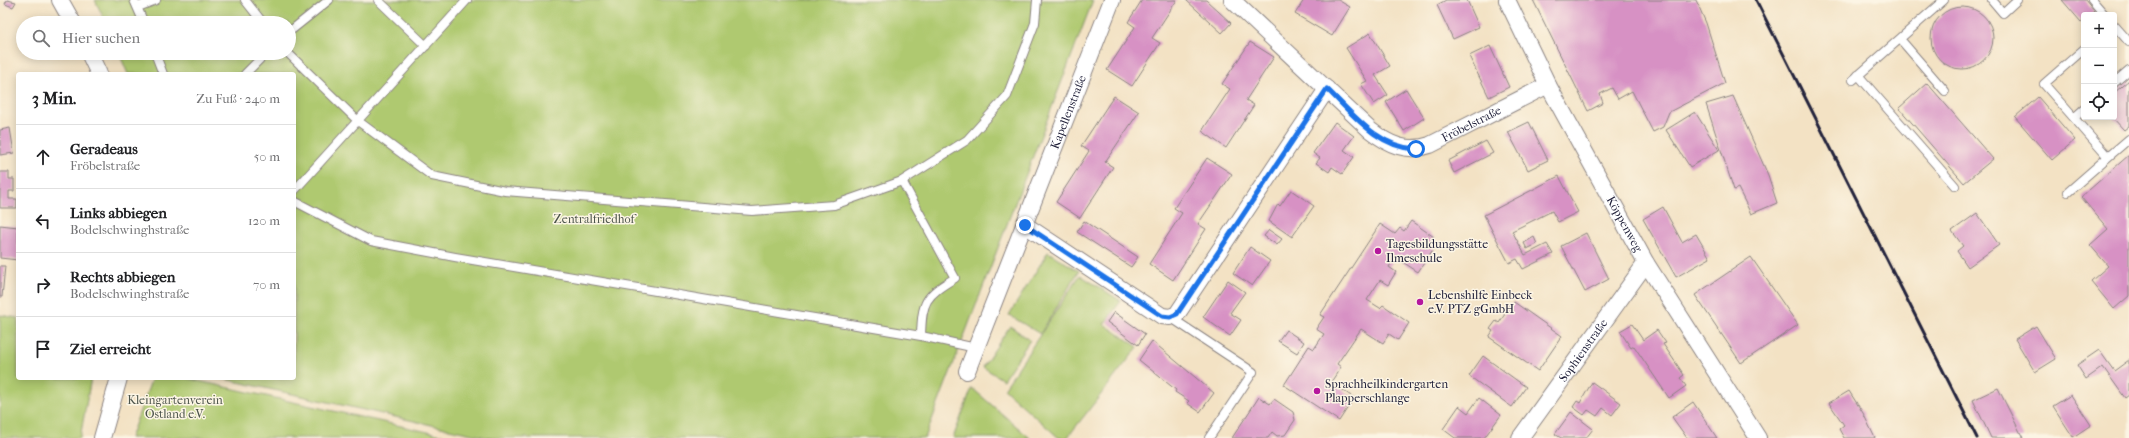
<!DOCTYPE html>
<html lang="de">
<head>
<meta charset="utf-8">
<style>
  :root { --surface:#fff; --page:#f2f2f2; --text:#202124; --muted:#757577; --line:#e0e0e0 }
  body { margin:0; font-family:"IM FELL French Canon",serif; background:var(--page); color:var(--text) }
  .controls { position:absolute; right:12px; top:12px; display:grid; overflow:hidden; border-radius:4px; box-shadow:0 2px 10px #0003 }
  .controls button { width:36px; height:36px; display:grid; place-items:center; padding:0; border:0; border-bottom:1px solid var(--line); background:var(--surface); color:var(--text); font:20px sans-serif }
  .stop { position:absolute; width:12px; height:12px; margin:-9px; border:3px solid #1a73e8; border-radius:50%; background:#fff }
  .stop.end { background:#1a73e8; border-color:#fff; box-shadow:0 1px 4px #0008 }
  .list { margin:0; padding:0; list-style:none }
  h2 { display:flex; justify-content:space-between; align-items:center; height:52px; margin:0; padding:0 16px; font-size:17px }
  h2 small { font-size:13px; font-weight:400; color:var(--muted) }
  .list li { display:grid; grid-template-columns:26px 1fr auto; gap:12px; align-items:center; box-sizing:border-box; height:64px; padding:0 16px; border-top:1px solid var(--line) }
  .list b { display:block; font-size:15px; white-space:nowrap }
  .list p { margin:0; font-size:13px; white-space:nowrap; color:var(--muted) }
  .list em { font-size:13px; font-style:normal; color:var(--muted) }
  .icon { flex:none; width:22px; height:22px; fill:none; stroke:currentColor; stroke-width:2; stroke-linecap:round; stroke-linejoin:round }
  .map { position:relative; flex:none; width:2129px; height:438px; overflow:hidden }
  .search { position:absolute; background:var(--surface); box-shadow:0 2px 10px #0003; left:16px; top:16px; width:280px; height:44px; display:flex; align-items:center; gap:10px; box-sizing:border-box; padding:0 14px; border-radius:22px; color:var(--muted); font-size:15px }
  .panel { position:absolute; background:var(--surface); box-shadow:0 2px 10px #0003; left:16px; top:72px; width:280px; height:308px; border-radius:4px }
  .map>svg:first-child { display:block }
  .green { fill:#afc96f; stroke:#687655 }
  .building { fill:#d791c4 }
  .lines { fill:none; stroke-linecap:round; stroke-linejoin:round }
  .lane-casing { stroke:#8a8280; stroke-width:10 }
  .street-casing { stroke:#8a8280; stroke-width:18 }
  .lane { stroke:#fff; stroke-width:8 }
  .street { stroke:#fff; stroke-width:16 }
  .rail { stroke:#22223b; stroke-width:3 }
  .route { stroke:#1a73e8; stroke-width:5 }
  .poi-dot { fill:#b5179e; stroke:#fcf5e5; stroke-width:1.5 }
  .labels { text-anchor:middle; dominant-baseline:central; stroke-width:3; stroke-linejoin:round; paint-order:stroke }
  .street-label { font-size:12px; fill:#22223b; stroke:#fcf5e5 }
  .park-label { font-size:12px; fill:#4c544b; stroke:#fcf5e5 }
  .poi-label { font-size:12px; fill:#22223b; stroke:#fcf5e5; text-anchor:start }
</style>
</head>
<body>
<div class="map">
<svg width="2129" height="438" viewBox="0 0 2129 438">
  <rect width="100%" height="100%" fill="#fcf5e5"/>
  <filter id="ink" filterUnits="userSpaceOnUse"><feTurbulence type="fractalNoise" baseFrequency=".025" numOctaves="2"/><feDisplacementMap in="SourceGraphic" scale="8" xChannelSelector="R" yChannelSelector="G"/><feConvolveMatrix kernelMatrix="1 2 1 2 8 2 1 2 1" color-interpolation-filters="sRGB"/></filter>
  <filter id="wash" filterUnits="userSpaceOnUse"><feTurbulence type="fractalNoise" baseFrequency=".012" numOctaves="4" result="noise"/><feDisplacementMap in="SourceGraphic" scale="16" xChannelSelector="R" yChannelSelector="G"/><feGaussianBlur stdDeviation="0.9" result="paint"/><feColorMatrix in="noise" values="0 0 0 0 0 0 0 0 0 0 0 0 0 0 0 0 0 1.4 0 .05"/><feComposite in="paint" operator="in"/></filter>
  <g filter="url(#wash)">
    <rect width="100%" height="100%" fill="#f3e2c4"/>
    <path class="green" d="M95,0H1093L925,438H490L220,378H294V74H128L119,53H289V23H106Z
      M1048,252L1079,271L1040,334L1009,315Z
      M1080,275L1121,301L1104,324L1138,347L1067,438H1059L1004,389Z
      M0,315L18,318V378H91L80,438H0Z
      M1010,326L1030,340L1003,380L983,367Z
      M152,378H185L455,438H130Z
      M972,388L1030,438H953Z"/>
    <g id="blocks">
      <path class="building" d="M7,0L16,2L13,7L5,4Z
        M1142,0H1177L1152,38L1160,43L1132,86L1107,70L1135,27L1128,22Z
        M1186,0H1206L1231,23L1222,33Z
        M1304,0H1338L1350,7L1332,36L1295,14Z
        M1446,0H1467L1479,27L1453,39L1437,5Z
        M1533,0H1696L1706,23L1725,83L1669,112L1663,127L1653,132L1632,91L1618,99L1612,88L1600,94L1603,103L1588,111Z
        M2062,0H2085L2094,11L2090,15H2084V20L2081,22Z
        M1931 38a31 31 0 1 1 62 0a31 31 0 1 1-62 0Z
        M1370,33L1390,66L1375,75L1388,95L1374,104L1361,84L1367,81L1346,48Z
        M1250,42L1274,57L1246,100L1254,105L1226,148L1202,131L1230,89L1222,84Z
        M1490,46L1509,87L1489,97L1469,56Z
        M2129,80V126L2124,130L2112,117H2114V93Z
        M1927,83L1993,159L1964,183L1899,108Z
        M1406,89L1424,118L1404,131L1386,102Z
        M1114,96L1139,112L1105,162L1113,167L1080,218L1056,202L1089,151L1081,146Z
        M1733,96L1768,175L1777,203L1751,214L1738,188L1734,190L1706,104Z
        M2038,97L2075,140L2052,160L2015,117Z
        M1695,112L1719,150L1690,167L1666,130Z
        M1335,122L1354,136L1344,150L1354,157L1342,174L1332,167L1329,172L1316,163L1320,158L1313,153Z
        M1529,122L1548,160L1528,170L1508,132Z
        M10,128L14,153L0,155V130Z
        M1486,141L1493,153L1454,173L1448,161Z
        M2129,155V296L2114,309L2091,281L2108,266L2090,245L2108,229L2081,197Z
        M1207,158L1232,174L1198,224L1206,229L1173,280L1149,264L1182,213L1174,208Z
        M0,172H9V179H14V191H9V199H17V208H0Z
        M1559,176L1578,212L1558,222L1552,211L1512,231L1525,255L1547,244L1553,254L1523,269L1517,259L1509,263L1484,215Z
        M1291,190L1314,206L1292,237L1269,221L1278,204L1280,206Z
        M1663,207L1682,242L1696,234L1710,258L1676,277L1643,219Z
        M1977,213L1999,245L1968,267L1957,251L1963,246L1952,231Z
        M1084,221L1138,257L1131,267L1077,232Z
        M1411,221L1434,237L1429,245L1434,248L1418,272L1395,257L1389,267L1396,272L1388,285L1380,280L1367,300L1380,308L1383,305L1409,323L1398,340L1389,334L1383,343L1361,329L1337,364L1341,367L1331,382L1354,398L1339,421L1284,385L1309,346L1314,349L1324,334L1316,329L1324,317L1320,315L1380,224L1395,234L1400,228L1404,231Z
        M0,225L18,227V260L0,258Z
        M1269,230L1282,239L1277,245L1264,236Z
        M1586,233L1609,279L1585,292L1561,246Z
        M1534,237L1537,244L1527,249L1524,243Z
        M1250,247L1270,261L1252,286L1233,273Z
        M1751,257L1798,325L1741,363L1695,295Z
        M0,266H5L2,297H0Z
        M1228,280L1245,292L1230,313L1241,320L1230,336L1203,317Z
        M1514,302L1562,336L1538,371L1489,337L1493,331L1490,329L1496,321L1499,323L1505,314L1503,312L1508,304L1511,306Z
        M1114,312L1145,334L1138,345L1107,322Z
        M1632,324L1643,340L1657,330L1666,343L1663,344L1684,375L1680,378L1686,386L1669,398L1634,346L1631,348L1620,331Z
        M2036,326L2056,359L2035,372L2015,339Z
        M1286,330L1304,342L1297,353L1278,341Z
        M1152,341L1214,393L1200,412L1187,403L1189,401L1175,392L1176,390L1139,360Z
        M2099,350L2114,371L2129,360V395L2125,398L2103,367L2086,379L2077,365Z
        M1483,356L1526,387L1512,407L1469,376Z
        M1592,382L1621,403L1612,415L1603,408L1597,416L1588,410L1584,415L1573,407L1577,401L1580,403Z
        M1998,388L2023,438H1991L1973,400Z
        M1849,391L1863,413L1875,438H1844L1839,429L1844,425L1829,403Z
        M2071,395L2091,425L2073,437L2053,406Z
        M1259,397L1270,404L1274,399L1293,412L1295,420L1285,435L1277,436L1272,432L1268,438H1232Z
        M1479,398L1501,415L1484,438H1455L1443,429L1459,406L1468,413Z
        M1693,402L1717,438H1687L1672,417Z
        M1571,412L1593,429L1586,438H1561L1555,434Z"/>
    </g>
  </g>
  <g filter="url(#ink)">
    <use href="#blocks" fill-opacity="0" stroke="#8a8280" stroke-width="1"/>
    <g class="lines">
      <defs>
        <path id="lane" d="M134,0L144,23
          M245,0L263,23
          M378,0L426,46
          M1992,0L2003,13L2017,0
          M2092,0L2105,15
          M138,7L156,0
          M2114,25L2129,42
          M289,32L329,0
          M1900,39L1945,91
          M2084,49L2044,84L2074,118L2084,109
          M155,53L163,74
          M288,53L358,121L432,176L505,191L752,211L834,205L902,181L967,140L1007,96L1035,23L1037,0
          M245,74L266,53
          M1858,75L1955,186
          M1853,80L1944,0
          M2114,83L2129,70
          M2074,118L2108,157L2129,139
          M902,181L955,278C925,296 922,301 921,336
          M294,191L467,0
          M2068,192L2108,157
          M294,201L371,241L455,257L921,336L976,348
          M1170,317L1253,372L1209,438"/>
        <g id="street">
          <path d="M60,0L73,23"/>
          <path id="s1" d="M1232,0L1370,130C1389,145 1407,153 1430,145L1548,85"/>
          <path id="s2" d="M1507,0L1548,85L1646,263L1758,438"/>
          <path d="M89,53L99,74"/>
          <path d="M1025,225L1162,316L1170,317L1177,314L1327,89"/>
          <path id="s3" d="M967,371L1112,0"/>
          <path d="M102,438L119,378"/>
          <path id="s4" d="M1520,438L1646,263"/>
        </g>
      </defs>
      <use href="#lane" class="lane-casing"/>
      <use href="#street" class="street-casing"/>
      <use href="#lane" class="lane"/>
      <use href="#street" class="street"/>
      <path class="rail" d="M1756,0L1977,438"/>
    </g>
  </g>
  <g class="lines" filter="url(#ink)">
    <path class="route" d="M1025,225L1162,316L1170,317L1177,314L1327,89C1352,113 1378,148 1416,149"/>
  </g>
  <g class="poi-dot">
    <circle cx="1378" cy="251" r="4"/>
    <circle cx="1420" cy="302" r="4"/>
    <circle cx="1317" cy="391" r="4"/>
  </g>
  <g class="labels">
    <g class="street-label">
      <text stroke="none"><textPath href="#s3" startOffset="278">Kapellenstraße</textPath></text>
      <text stroke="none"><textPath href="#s1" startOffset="301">Fröbelstraße</textPath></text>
      <text stroke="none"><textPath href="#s2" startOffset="253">Köppenweg</textPath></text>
      <text stroke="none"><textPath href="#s4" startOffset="108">Sophienstraße</textPath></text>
    </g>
    <g class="park-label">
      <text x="594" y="219">Zentralfriedhof</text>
      <text x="175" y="400">Kleingartenverein<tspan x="175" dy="14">Ostland e.V.</tspan></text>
    </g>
    <g class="poi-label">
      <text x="1386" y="244">Tagesbildungsstätte<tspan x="1386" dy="14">Ilmeschule</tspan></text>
      <text x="1428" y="295">Lebenshilfe Einbeck<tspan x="1428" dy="14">e.V. PTZ gGmbH</tspan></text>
      <text x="1325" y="384">Sprachheilkindergarten<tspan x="1325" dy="14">Plapperschlange</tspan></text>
    </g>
  </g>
</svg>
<div class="controls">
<button>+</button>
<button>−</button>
<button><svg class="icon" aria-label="locate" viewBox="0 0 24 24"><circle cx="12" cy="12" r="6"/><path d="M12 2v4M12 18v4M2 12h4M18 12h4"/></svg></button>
</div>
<div class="stop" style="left:1416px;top:149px"></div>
<div class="stop end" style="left:1025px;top:225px"></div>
<div class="search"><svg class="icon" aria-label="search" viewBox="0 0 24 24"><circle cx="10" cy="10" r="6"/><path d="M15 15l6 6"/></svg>Hier suchen</div>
<section class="panel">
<h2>3 Min.<small>Zu Fuß · 240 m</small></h2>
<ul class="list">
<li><svg class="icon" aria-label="ahead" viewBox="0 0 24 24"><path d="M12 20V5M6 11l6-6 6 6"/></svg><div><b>Geradeaus</b><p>Fröbelstraße</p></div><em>50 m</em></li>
<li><svg class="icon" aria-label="left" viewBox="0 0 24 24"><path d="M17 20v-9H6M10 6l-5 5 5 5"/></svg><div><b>Links abbiegen</b><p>Bodelschwinghstraße</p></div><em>120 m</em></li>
<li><svg class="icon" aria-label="right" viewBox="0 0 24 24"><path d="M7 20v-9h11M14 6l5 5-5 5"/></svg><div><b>Rechts abbiegen</b><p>Bodelschwinghstraße</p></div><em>70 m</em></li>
<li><svg class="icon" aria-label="arrive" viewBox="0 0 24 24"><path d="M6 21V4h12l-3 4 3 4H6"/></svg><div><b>Ziel erreicht</b></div></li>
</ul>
</section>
</div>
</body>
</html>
